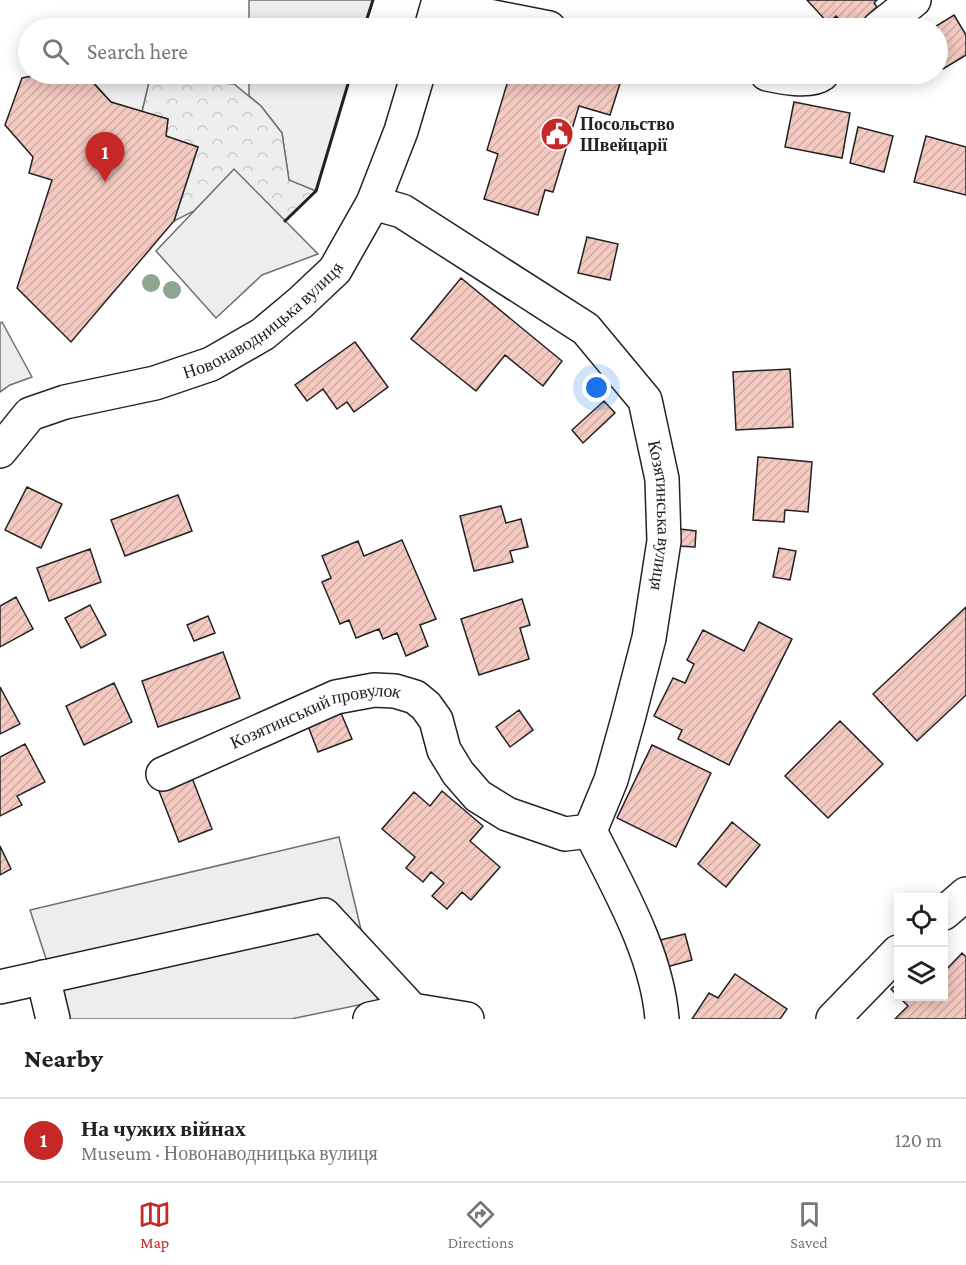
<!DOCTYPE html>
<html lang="en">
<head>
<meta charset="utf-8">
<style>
  :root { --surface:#fff; --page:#f2f2f2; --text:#222; --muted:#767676; --line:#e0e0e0; --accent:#c62828 }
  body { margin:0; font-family:"Crimson Pro",serif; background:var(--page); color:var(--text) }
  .controls { position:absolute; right:18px; bottom:18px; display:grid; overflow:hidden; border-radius:0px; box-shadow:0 3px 15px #0003 }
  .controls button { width:54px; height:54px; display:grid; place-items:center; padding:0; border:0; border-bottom:2px solid var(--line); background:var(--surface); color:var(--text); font:30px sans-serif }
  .you { position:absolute; left:597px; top:388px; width:21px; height:21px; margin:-15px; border:4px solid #fff; border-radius:50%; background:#1a73e8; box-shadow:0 0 0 9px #1a73e833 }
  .badge { display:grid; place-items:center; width:39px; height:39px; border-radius:50%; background:var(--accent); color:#fff; font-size:20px; font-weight:700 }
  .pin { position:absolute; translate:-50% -50px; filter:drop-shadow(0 2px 3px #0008) }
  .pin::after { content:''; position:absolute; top:32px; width:21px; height:18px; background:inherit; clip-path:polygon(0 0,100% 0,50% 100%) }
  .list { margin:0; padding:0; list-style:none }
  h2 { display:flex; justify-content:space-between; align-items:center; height:78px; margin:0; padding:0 24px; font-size:26px }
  h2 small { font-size:20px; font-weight:400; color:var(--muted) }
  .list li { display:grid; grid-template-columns:39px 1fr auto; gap:18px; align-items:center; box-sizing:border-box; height:84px; padding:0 24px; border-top:2px solid var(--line) }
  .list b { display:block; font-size:22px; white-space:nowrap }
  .list p { margin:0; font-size:20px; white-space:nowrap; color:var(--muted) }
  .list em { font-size:20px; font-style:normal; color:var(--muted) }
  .icon { flex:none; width:33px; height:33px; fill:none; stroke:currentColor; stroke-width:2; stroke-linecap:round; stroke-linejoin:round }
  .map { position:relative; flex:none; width:966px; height:1019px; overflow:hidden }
  .search { position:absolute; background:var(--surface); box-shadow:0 3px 15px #0003; left:18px; right:18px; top:18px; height:66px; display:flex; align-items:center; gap:15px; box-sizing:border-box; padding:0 21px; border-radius:33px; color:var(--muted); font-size:22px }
  .sheet { height:162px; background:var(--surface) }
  nav { display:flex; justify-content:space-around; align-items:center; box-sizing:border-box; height:84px; border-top:2px solid var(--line); background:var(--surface); font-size:16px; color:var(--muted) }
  nav a { display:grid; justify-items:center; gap:3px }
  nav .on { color:var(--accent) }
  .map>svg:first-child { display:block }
  .grass { fill:#eee; stroke:#6f6f6f; stroke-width:1.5 }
  .forest { fill:url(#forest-crowns); stroke:#6f6f6f; stroke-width:1.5 }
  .parking { fill:#ededed; stroke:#6f6f6f; stroke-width:1.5 }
  .building { fill:url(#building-hatch); stroke:#222; stroke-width:1.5 }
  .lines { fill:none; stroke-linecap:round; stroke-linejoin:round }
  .minor-casing { stroke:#222; stroke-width:36 }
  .major-casing { stroke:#222; stroke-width:36 }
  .minor { stroke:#fff; stroke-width:33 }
  .major { stroke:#fff; stroke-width:33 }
  .wall { stroke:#222; stroke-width:3 }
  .tree { fill:#8da692 }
  .labels { text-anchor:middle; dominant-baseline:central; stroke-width:4.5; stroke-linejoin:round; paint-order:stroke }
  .poi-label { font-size:18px; font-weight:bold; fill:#222; stroke:#fff; text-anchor:start }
  .street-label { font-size:18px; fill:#222; stroke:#fff }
</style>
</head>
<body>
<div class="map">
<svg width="966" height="1019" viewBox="0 0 966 1019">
  <defs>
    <pattern id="forest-crowns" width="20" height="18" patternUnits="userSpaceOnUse" patternTransform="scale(1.5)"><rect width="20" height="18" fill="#eee"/><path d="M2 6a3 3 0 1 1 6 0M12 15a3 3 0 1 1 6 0" fill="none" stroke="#ccc"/></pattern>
    <pattern id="building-hatch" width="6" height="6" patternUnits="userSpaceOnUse" patternTransform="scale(1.5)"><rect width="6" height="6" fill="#f3c9c0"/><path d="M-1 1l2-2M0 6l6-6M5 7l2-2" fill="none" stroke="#d0aca5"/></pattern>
  </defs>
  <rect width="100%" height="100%" fill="#fff"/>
  <path class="grass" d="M249,0H373L364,28H249Z
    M86,74H151L142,112L111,102Z
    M249,74H351L316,191L289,181L282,133L261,106L249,96Z"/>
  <path class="forest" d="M151,74H167L189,80L234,84L261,106L282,133L289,180L316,191L285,221L234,170L194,211L174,221L198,147L166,136L168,119L142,112Z"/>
  <path class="parking" d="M234,169L318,254L262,275L216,318L156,251Z
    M2,322L32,377L10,385L0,392V323Z
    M339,837L378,1001L291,1019H66L30,910Z"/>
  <path class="building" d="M807,0H877L874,3L877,7L854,28H847L836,16L828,23Z
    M954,15L966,35V55L943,69L938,60V28H933Z
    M42,74H85L111,102L168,119L166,136L198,147L174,221L71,342L17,288L52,180L29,173L33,157L5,125L22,78Z
    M510,74H623L610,115L579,106L553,192L545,190L538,215L484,199L498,154L487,150Z
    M794,102L850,113L842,158L785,147Z
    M858,127L893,136L884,172L850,163Z
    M926,136L966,147V195L914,182Z
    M587,237L618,244L610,280L578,273Z
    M461,278L562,361L543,386L505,355L476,391L411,339Z
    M355,342L388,387L354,412L347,402L337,409L323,389L307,401L295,385Z
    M790,369L793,427L736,430L733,372Z
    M604,401L615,413L583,443L572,430Z
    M758,457L812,462L808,512L785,510L784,522L753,520Z
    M27,487L62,504L41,548L5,530Z
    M178,495L192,531L125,556L111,520Z
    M501,506L506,523L521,519L528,547L510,551L513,562L474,571L460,516Z
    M680,529L696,531L695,547L678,546Z
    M402,540L436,619L420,625L428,646L406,656L397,633L383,639L379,629L356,638L349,620L340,624L322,582L331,578L322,556L358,541L364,556Z
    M779,548L796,551L790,580L773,577Z
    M90,549L101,582L49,601L37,568Z
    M16,597L33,629L0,647V606Z
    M522,599L530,625L520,628L529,659L479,675L461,619Z
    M90,605L106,635L81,648L65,618Z
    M966,607V695L917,741L873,694Z
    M208,616L215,633L194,641L187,625Z
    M759,622L792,639L729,765L678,739L682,730L654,716L673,678L685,683L694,664L687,660L703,630L744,651Z
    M223,652L240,698L158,727L142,681Z
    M114,683L132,722L84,745L66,706Z
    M0,687L20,724L0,734Z
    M519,710L533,730L510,747L496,727Z
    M341,713L352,739L318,752L308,726Z
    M840,721L883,764L828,818L785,776Z
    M25,744L45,782L17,796L22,805L0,816V757Z
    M652,745L711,773L676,847L617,818Z
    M192,778L212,829L179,842L159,791Z
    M442,791L483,826L470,841L500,867L471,900L462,892L447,909L432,896L444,883L431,872L423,882L406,868L415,857L382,829L414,792L430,806Z
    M732,822L760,845L726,887L698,864Z
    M0,846L11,869L0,875Z
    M685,934L692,960L663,968L656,941Z
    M962,953L966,957V1019H895L908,1006L891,989L898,983V996H944V972Z
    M735,974L787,1009L780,1019H692L709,993L718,998Z"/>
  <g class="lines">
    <defs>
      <g id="minor">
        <path d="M438,6L549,28"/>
        <path d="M879,28L914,0"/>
        <path d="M767,74C781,77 810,83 822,74"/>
        <path id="s1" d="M373,203L402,211L586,329L645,400L662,479L664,541L649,638L628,719L611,780L590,831C619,889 657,954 662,1019"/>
        <path id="s2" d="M163,774L336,697L374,690L395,691L415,697L426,706L436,720L444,750L458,773L478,796L507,814L565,834L590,831"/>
        <path d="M944,913L966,894"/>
        <path d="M43,977L53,1019"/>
        <path d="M0,987L324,915L412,1010"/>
        <path d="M370,1019L412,1010L467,1019"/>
        <path d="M833,1019L898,952"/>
      </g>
      <g id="major">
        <path d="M431,28L439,0"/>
        <path id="s3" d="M0,451L30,414L65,402L155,383L211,364L263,334L300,303L335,270L373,203L401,131L418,74"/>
      </g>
    </defs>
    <use href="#minor" class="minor-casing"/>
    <use href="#major" class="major-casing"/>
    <use href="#minor" class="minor"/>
    <use href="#major" class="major"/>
    <path class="wall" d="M364,28L373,0
      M285,221L316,191L351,74"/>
  </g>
  <g class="tree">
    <circle cx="151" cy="283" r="9"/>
    <circle cx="172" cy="290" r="9"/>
  </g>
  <defs>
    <symbol id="civic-disc" viewBox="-11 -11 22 22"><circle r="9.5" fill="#c62828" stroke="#fff"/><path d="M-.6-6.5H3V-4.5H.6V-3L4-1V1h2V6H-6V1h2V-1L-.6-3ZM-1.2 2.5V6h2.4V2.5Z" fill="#fff"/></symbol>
  </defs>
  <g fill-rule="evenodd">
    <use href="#civic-disc" x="538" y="115" width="38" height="38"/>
  </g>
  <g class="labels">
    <g class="poi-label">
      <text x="580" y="124">Посольство<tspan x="580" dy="21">Швейцарії</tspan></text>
    </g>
    <g class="street-label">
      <text stroke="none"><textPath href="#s3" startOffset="303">Новонаводницька вулиця</textPath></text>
      <text stroke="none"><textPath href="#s1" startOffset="458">Козятинська вулиця</textPath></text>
      <text stroke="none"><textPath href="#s2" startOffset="165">Козятинський провулок</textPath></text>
    </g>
  </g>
</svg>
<div class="controls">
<button><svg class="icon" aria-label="locate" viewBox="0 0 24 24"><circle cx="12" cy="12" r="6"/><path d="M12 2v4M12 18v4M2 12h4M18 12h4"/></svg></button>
<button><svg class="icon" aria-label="layers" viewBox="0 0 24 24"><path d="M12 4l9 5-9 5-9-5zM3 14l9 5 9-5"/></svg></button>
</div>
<div class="you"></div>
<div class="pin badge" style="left:105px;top:182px">1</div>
<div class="search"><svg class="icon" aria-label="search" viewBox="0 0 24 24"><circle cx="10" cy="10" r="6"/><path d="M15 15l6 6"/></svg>Search here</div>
</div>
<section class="sheet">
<h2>Nearby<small></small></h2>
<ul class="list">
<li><span class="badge">1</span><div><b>На чужих війнах</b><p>Museum · Новонаводницька вулиця</p></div><em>120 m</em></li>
</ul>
</section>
<nav>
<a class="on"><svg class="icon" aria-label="map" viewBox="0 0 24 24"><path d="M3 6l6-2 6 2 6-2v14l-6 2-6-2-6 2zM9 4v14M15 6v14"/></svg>Map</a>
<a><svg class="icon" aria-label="directions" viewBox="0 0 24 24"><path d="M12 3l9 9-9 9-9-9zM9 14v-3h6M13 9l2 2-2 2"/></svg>Directions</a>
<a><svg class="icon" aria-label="saved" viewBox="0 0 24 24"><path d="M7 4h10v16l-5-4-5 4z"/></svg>Saved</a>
</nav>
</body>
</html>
